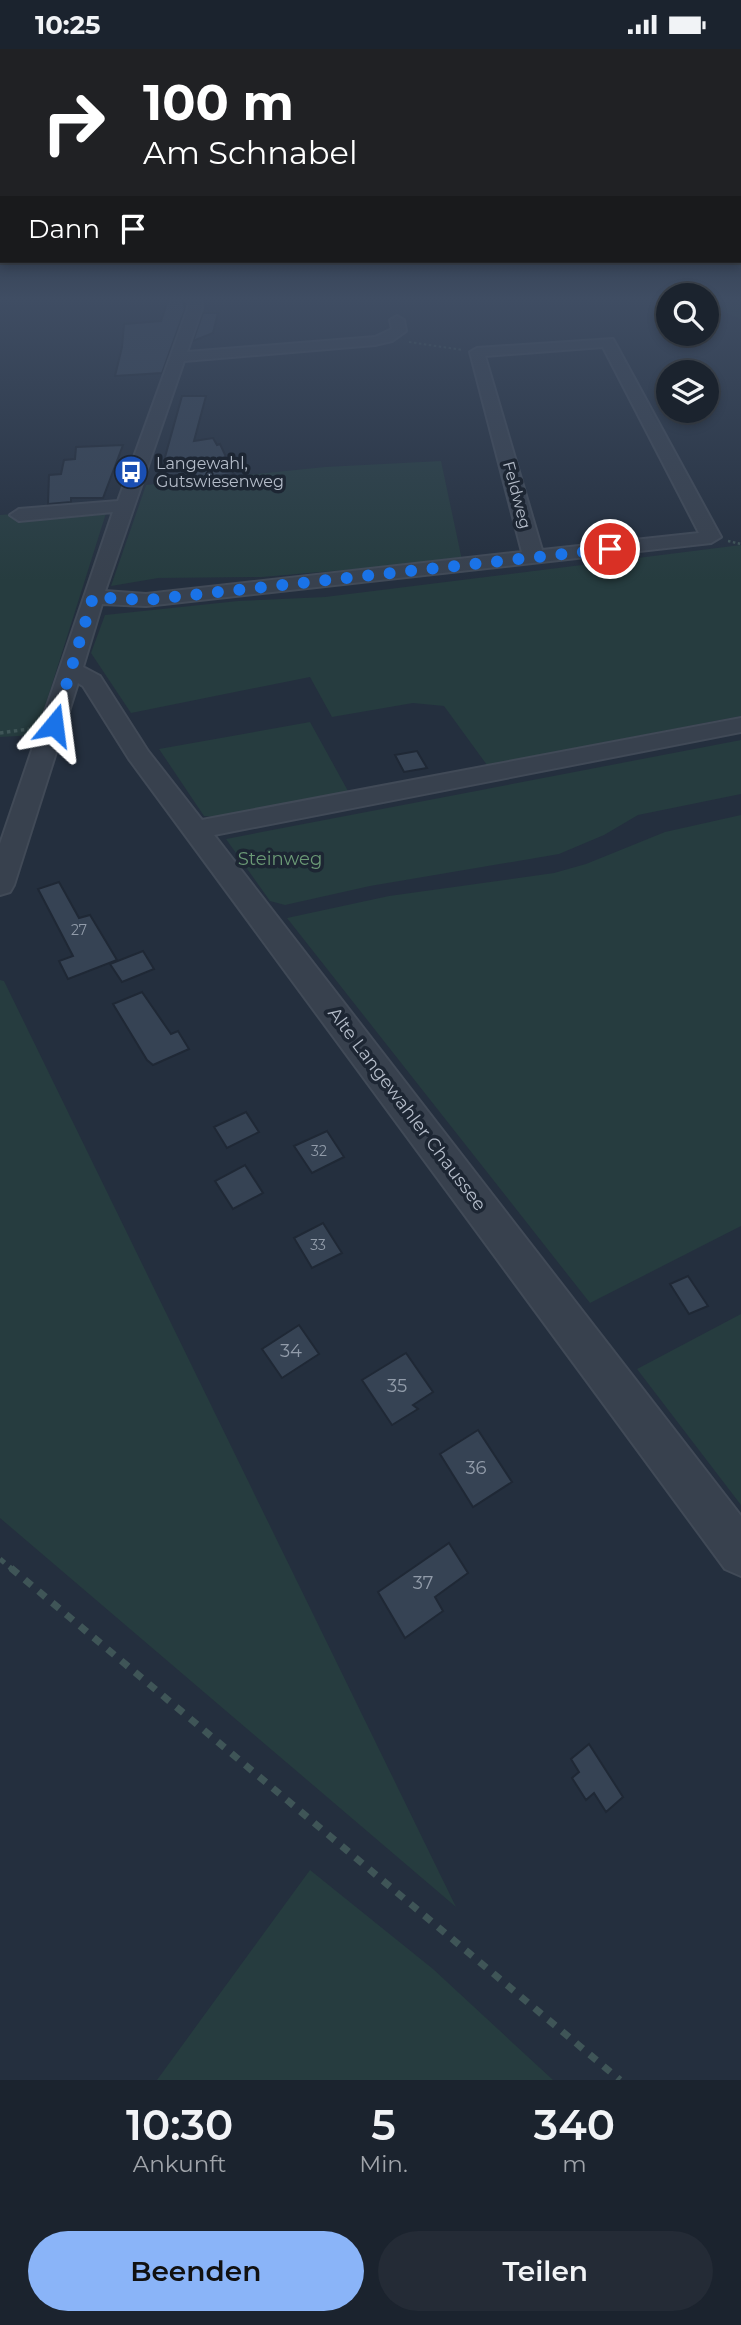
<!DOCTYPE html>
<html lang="de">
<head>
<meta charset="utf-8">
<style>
	:root { --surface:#1b232e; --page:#242b36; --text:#f1f3f6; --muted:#a0a4aa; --line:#39404a; --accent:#8ab4f8 }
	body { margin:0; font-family:Montserrat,sans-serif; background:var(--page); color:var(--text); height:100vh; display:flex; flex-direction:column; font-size:26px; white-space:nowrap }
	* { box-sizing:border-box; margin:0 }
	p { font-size:23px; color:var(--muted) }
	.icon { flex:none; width:38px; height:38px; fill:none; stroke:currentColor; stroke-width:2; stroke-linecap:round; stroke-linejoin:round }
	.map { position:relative; height:2031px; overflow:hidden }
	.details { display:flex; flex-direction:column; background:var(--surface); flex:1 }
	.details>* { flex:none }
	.hud { position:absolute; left:0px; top:0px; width:742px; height:214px; box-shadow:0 4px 10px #0003,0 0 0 2px var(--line); background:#202124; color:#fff; overflow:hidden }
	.fabs { position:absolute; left:656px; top:234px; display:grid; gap:14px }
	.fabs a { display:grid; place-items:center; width:63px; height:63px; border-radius:50%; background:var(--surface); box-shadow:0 4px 10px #0003,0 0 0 2px var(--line); font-size:35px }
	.pin { position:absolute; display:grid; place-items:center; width:60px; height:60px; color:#fff; margin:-30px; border:4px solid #fff; border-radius:50%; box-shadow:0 2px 7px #0007 }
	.me { position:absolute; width:77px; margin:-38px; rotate:16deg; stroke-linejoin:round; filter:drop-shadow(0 0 5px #0008) }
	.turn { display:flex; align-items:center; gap:24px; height:147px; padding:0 28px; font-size:32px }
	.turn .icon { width:91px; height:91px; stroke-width:2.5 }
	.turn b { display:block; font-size:49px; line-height:60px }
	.then { display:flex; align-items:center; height:66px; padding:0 28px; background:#0003; gap:14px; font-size:26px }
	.eta { display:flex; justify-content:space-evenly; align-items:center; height:119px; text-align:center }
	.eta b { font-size:42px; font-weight:600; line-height:49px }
	.primary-button { display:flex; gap:14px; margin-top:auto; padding:14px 28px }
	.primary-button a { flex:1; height:80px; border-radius:42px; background:var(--accent); color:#111; font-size:28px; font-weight:600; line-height:80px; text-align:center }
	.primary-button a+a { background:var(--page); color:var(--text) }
	.status { display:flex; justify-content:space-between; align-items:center; height:49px; padding:0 35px; background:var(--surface); direction:ltr }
	.status svg { height:19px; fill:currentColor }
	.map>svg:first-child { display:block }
</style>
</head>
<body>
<div class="status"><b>10:25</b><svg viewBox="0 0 49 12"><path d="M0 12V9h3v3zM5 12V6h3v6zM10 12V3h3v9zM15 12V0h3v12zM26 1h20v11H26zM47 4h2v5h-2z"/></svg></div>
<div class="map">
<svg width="741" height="2031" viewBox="0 0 741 2031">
	<rect width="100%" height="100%" fill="#242f3e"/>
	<!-- green -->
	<path fill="#263c3f" d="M707,248H741V270L707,256Z
		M441,412L462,511L262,528L158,529L111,537L146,436L325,418Z
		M108,458L36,686L0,688V466Z
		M741,496V667L487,716L444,657L413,654L332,668L310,628L131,664L91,604L105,566L238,552L325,548Z
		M310,673L348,742L214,768L204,767L159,700Z
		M741,691V745L638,766L604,786L559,805L370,837L285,856L270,852L226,790Z
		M741,766V1177L590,1254L287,869L389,847L554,824L586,815L665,783Z
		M0,931L4,932L456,1858L0,1469Z
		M741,1265V1456L637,1320Z
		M310,1821L433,1920L553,2031H157Z"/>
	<!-- building -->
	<path fill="#364354" stroke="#1f2835" stroke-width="2" d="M169,248H181L185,260L162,324L115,327L122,298L124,275L161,272Z
		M203,264H218L213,284L193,292Z
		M182,347H206L194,392L213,389L217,396L220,395L234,425L197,429L195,425L160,426Z
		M123,396L103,449H71V453L48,455L49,426L61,425L64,411L75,410L76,398Z
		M417,702L427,719L404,723L395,706Z
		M59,833L79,869L90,866L117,911L68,930L59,912L73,907L38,840Z
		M143,902L154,920L122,933L110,915Z
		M142,943L171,985L178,982L189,1000L153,1016L147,1011L113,955Z
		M246,1063L259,1083L227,1099L214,1078Z
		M327,1082L344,1108L312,1124L294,1097Z
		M245,1116L263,1144L233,1160L215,1132Z
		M323,1174L342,1204L312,1219L294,1189Z
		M688,1227L708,1257L689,1265L670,1235Z
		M299,1276L319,1305L282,1329L262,1300Z
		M406,1304L433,1343L413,1356L418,1360L392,1376L362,1331Z
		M478,1381L512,1433L473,1458L440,1405Z
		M449,1494L468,1524L435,1548L443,1562L405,1589L378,1543Z
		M589,1695L623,1748L606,1763L594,1744L586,1751L572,1729L579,1723L571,1710Z"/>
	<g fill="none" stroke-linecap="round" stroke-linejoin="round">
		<defs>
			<path id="minor" d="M189,248H201L202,259L187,303L375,288L392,280L390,271L397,267L404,271L406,282L392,292L375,296L184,312L105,542L146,545L522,503L470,303L477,299L613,290L721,488L711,494L146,557L102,555L83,618L100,627L148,702L202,771L741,669V683L214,786L741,1467V1527L725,1520L129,710L83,637L78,634L14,836L10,843L0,846V795L113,463L19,472L10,466L19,460L118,452L188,259ZM603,298L699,484L542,501L485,307Z"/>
		</defs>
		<!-- minor casing -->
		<use href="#minor" stroke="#414a57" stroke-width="4"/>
		<!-- path-far4 -->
		<path stroke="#3f5557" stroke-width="2" stroke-dasharray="2.5 2.5" stroke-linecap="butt" d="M409,293L463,301"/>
		<!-- path-far3 -->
		<path stroke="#3f5557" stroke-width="2.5" stroke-dasharray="2.5 2.5" stroke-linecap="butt" d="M728,492L741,495"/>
		<!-- path-far2 -->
		<path stroke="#3f5557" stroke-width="3.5" stroke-dasharray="3.5 3.5" stroke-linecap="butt" d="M0,684L29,680"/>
		<!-- path-far1 -->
		<path stroke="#3f5557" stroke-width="5" stroke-dasharray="6 6" stroke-linecap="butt" d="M0,1510L13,1521"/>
		<!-- path -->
		<path stroke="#3f5557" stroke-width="7" stroke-dasharray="9 9" stroke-linecap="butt" d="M11,1519L620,2031"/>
		<!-- minor -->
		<use href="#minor" fill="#38414e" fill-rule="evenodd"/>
	</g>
	<!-- sky -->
	<linearGradient id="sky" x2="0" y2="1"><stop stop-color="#141a22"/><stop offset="0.47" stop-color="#3f4d63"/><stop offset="1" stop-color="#3f4d63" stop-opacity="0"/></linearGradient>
	<rect width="741" height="532" fill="url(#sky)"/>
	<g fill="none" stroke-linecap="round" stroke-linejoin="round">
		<!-- route -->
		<path stroke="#1a73e8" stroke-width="12" stroke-dasharray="0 21.6" d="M54,676L93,548L146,551L610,500"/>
	</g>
	<!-- icons -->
	<defs>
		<symbol id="bus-disc" viewBox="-11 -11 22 22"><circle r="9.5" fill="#1a4fb4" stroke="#1d2633"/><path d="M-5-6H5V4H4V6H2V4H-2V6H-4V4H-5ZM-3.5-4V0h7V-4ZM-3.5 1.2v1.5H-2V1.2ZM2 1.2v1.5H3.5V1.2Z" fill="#fff"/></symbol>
	</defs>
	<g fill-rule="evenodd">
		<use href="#bus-disc" x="112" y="404" width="38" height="38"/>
	</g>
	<g text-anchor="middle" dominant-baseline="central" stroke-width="7" stroke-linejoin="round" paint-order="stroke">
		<!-- number labels -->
		<g font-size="14" fill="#929caa">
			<text x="79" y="881">27</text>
			<text x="319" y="1102">32</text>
			<text x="318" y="1196">33</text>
		</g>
		<!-- far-poi labels -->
		<g font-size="16" fill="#b4bcc9" stroke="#1d2633" text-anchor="start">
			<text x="156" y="414">Langewahl,<tspan x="156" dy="18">Gutswiesenweg</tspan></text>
		</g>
		<!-- far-street labels -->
		<g font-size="16" fill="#b4bcc9" stroke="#1d2633">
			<text transform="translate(517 446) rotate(75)">Feldweg</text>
		</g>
		<!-- park labels -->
		<g font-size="18" fill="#6b9a76" stroke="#1d2633">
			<text x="280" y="810">Steinweg</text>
		</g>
		<!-- street labels -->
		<g font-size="18" fill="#b4bcc9" stroke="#1d2633">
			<text transform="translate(407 1060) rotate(53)">Alte Langewahler Chaussee</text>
		</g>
		<!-- near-number labels -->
		<g font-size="18" fill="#929caa">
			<text x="291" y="1302">34</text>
			<text x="397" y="1337">35</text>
			<text x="476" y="1419">36</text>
			<text x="423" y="1534">37</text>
		</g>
	</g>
</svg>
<div class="fabs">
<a><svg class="icon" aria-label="search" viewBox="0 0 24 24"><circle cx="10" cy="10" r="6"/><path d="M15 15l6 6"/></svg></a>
<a><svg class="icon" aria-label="layers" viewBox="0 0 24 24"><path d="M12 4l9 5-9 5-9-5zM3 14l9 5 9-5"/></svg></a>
</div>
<div class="pin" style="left:610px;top:500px;background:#d93025"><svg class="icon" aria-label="arrive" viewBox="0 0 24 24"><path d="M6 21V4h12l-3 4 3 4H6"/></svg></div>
<svg class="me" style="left:54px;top:676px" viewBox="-20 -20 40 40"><path d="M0-17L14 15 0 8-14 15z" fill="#1a73e8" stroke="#fff" stroke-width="4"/></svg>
<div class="hud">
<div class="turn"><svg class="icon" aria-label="right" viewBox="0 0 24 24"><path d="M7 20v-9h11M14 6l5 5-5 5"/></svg><div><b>100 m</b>Am Schnabel</div></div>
<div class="then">Dann<svg class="icon" aria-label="arrive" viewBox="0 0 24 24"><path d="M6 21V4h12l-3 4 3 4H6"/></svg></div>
</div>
</div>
<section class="details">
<div class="eta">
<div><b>10:30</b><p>Ankunft</p></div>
<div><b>5</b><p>Min.</p></div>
<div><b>340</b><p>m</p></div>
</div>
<div class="primary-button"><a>Beenden</a><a>Teilen</a></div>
</section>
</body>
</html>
